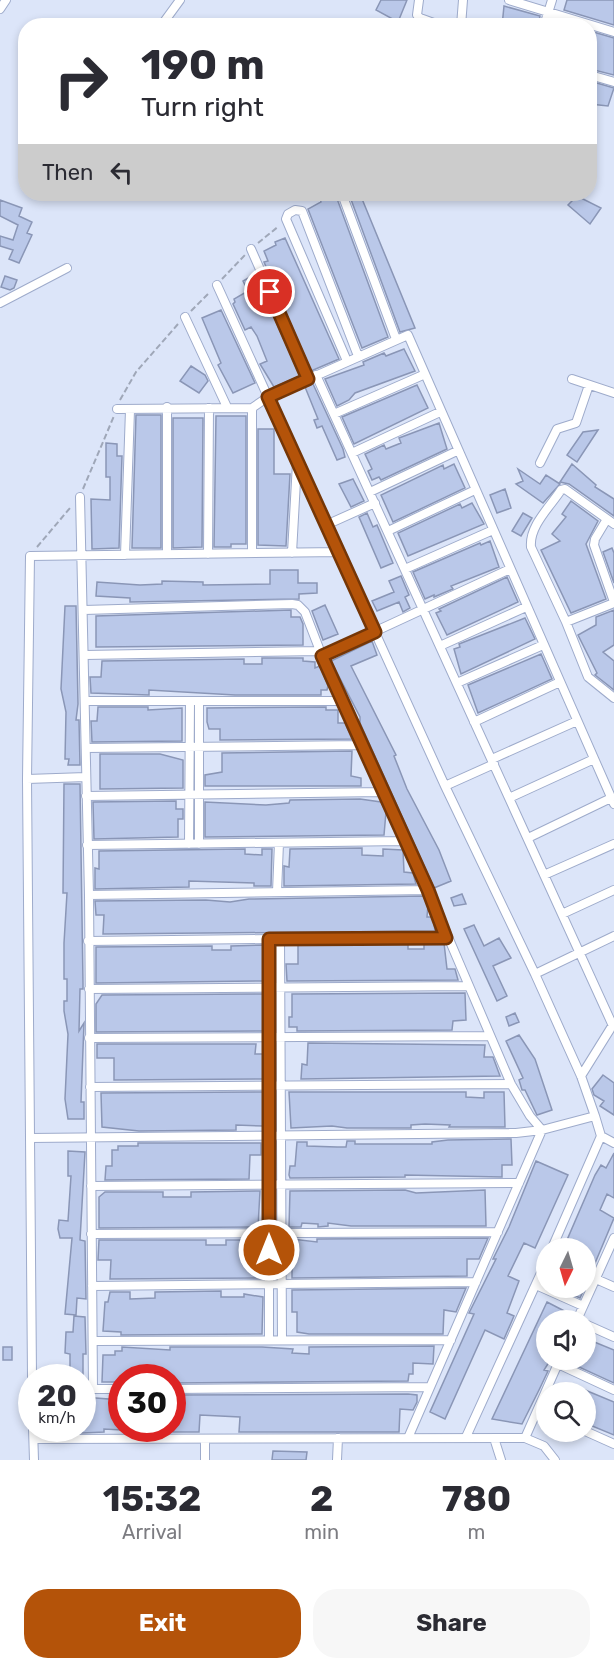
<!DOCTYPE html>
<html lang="en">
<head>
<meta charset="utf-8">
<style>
	:root { --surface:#fff; --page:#f7f7f7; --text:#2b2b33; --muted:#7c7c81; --accent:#b45309 }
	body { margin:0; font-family:Rubik,sans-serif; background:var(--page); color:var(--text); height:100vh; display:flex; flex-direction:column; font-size:22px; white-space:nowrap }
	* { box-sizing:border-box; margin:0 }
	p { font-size:20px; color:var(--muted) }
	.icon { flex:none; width:33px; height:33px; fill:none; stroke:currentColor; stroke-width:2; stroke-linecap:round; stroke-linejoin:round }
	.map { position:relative; height:1460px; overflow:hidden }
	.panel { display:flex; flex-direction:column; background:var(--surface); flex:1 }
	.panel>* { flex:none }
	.banner { position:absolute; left:18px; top:18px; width:579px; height:183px; border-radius:24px; box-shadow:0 3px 9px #0003; background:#fff; color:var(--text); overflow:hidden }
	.needle { width:39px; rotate:185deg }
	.tools { position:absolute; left:536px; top:1238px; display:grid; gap:12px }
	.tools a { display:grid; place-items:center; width:60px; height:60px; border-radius:50%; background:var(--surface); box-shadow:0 3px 9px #0003; font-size:30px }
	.speed { position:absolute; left:18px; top:1364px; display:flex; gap:12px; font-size:30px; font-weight:700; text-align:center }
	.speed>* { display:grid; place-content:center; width:78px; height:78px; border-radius:50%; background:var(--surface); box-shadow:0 3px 9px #0003; line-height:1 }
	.speed small { font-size:15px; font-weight:400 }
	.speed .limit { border:9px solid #d22; background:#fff; color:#111 }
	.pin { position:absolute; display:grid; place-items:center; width:51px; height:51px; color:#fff; margin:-26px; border:3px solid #fff; border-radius:50%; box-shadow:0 2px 6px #0007 }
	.me { position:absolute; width:66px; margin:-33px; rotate:0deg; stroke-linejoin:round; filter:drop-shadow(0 0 4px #0008) }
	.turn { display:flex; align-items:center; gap:21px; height:126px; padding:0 24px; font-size:27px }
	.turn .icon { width:78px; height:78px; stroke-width:2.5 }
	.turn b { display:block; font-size:42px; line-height:51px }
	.then { display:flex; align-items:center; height:57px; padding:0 24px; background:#0003; gap:12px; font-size:22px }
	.eta { display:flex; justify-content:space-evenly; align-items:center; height:102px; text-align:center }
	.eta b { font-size:36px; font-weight:700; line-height:42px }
	.action { display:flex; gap:12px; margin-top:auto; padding:12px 24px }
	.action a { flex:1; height:69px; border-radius:24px; background:var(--accent); color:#fff; font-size:24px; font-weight:700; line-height:69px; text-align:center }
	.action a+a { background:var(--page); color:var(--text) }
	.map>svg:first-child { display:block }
</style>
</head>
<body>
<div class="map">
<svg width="614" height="1460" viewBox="0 0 614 1460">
	<rect width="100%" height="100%" fill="#dce5f9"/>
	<!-- building -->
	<path fill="#bac8e9" stroke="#8a96b6" stroke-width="1.5" d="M381,0H407L398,22L376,10Z
		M567,0H614V25L564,10Z
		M504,6L540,16L538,26H502Z
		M590,31L614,38V75L590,69Z
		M590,81L614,88L608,106L590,104Z
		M318,194H328L330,199L336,196L388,337L362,348L308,209L321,202Z
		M349,194H360L415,328L400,332Z
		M577,196L601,208L590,224L568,205Z
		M0,200L22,208L19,216L32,222L27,233L32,235L19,263L9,259L13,250L0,246V236L13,240L18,225L0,216Z
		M285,238L339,359L311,371L264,262L268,261L264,251L276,245L275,242Z
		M255,274L300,376L274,387L260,364L267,361L257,336L251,327L245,330L233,304L235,302L234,299L248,291L243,281Z
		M5,276L17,280L14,288L10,290L1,287Z
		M221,310L255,383L233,393L218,365L221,363L202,318Z
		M404,349L415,371L355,393L349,400L337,406L325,379L364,365L363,362L384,353L386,356Z
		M191,366L205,375L208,381L199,393L180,381Z
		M313,384L343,449L345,457L337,460L322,426L317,428L314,420L318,419L305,387Z
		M417,385L428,408L354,444L342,417Z
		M136,415H161V548H132Z
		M216,416H246V544H231V547H214Z
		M173,418H203L202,547L173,548Z
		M439,423L447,449L381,480L379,477L372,480L368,471L372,469L365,454L384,445L386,449L401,443L399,438Z
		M258,429H274V474H290L286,546L258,545Z
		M598,430L577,462L567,455L583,432Z
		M106,443L117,444V456H122L119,548L92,549L91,499L110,500V477H106Z
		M454,464L465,488L393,522L381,495L443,465L444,469Z
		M572,464L596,485L595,487L614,499V516L569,484L560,482Z
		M518,469L540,484L546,475L560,484L543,503L516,484L523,481Z
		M353,479L364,501L351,507L339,484Z
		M505,489L511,508L497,513L490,495Z
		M571,501L598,521L586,544L606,599L571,613L541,550L560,541L552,534L566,517L562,514Z
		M472,503L484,524L408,556L398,533L460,504L462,508Z
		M367,513L373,527L377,525L393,563L381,568L359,517Z
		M523,513L532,518L521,536L512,531Z
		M490,541L499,567L451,586L453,589L434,597V595L425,599L413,572L480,543L481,545Z
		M612,548L614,553V583L603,552Z
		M270,570H298V583H317V593L299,594V599L130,602V598L96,596L97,582L140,585L162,584V581L203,582V585L270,584Z
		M401,576L409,595L405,597L410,608L403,612L399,602L377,611L372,601L394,592L389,581Z
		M507,577L518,602L447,635L436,613L441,611L439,609Z
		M325,605L338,634L323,640L312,611Z
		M65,606H76L78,704L76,720H79L80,765H68L69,759H65L66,712L61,689Z
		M291,610V617H300L303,624V645L96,647V616Z
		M614,610V645L603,652L614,661V690L595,675L597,673L578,635L596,625V617Z
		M525,618L535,639L461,674L454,649L460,647L459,644Z
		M372,641L377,655L351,666L396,755L394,756L407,789L439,850L451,881L434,888L360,723V717L331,661Z
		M541,654L552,679L478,713L468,685Z
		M262,658H303V661L315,662V668L320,666L328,686L327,690H321V695H235L149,690V695L91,693L90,677H101L102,661L244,659V664H262Z
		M98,707H148V710L182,708V741L92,742L91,721H97Z
		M326,707V710H338V723H345L352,739L220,740V729H209L207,722V708Z
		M352,751L351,776L361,778V786H205V775L222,772V753Z
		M100,754H160L183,760V788L100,789Z
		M64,784H80L83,983V989H80L79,1031L84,1023L81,1102H84V1119H68L65,1099L68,1034L64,1011V1001H67V979H64V943L67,893H63Z
		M360,799L381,802L386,812L384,835L205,837V802L266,805L289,803L290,800Z
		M176,801V809H183V819H178V837L94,839L93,802Z
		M362,848V855L383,856V849L403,850L404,872L413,873L416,884L284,886V866L289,867L290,849Z
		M245,849V854L262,855V849H272L271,886H254V883L189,881V887L95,889V868L99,869V851Z
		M462,894L466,904L454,906L451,898Z
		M424,896L428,905L427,917H433L435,931L103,934L104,915H96L95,901L206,900L230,902L249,899Z
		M474,925L484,946L499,938L511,958L493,966L507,996L497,1001L464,929Z
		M444,943L447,969H455L458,980L287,981L286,964H298V945L408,944V949H424V944Z
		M263,945V981L96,983V947L212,946V950H231V946Z
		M465,993L466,1020L453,1021L452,1030L297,1031V1027H289V1017H292V994Z
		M263,994V1031L96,1032V1004L102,995Z
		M515,1013L519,1022L509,1026L506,1017Z
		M519,1035L535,1059L552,1110L537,1115L525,1090H522L519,1080L523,1078L506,1041Z
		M308,1043L485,1045L484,1057H493L500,1076L301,1079L302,1064L307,1065Z
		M97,1044H256L255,1054H263V1079L114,1080V1058H97Z
		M603,1075L614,1083V1115L600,1106L604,1101L594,1095L592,1089Z
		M263,1092V1126L236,1125V1130L139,1131L102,1127L101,1093Z
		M289,1092H466V1097L484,1098V1092H504L505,1127H449L450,1125L425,1124L411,1125V1128H347L332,1126L291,1128Z
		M511,1139L512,1165H502V1177L405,1175V1177L290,1178L289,1175L290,1166H295L297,1142H307V1146L337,1147H346L347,1141H355V1144H432V1142L448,1140Z
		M138,1143H261V1155H250L249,1179L105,1180L106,1166H112V1150H118V1146H138Z
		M68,1151L85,1152L80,1240L85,1241L86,1299L77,1298L76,1315L65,1314L72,1238H60L58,1229L59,1220L68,1221L71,1176H68Z
		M614,1153V1198L607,1194L600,1210L614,1218L585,1287V1248H568L571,1242L567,1240L595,1175L601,1165L606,1168Z
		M536,1161L568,1175L535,1248L524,1243L508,1276L519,1281L507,1313L514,1316L504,1339L485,1330L445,1419L430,1412L474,1314L469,1313L496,1259H493L509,1227Z
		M405,1190L416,1193L485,1190L486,1226H351L328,1223V1226L318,1227V1224L302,1223L301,1227H289L290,1191Z
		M260,1191L258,1227L99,1228V1197L105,1192H163V1197H191V1192Z
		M488,1238L479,1259H467V1276L292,1278V1239L317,1242V1239Z
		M99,1240H206V1245H226V1240H263V1278L110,1279L111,1260H98Z
		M570,1287H585L580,1298L567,1292Z
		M466,1288L456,1312L444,1310L443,1334H309L297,1332V1312H292V1290Z
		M221,1291V1297H244V1294L263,1297L262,1334L121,1335V1332L103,1331L105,1302H108L110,1292H130V1299L155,1298V1292Z
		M547,1302L572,1315L571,1320H546V1359H551L544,1370L548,1371L539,1390L522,1424L492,1419Z
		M74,1316L85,1317L86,1354H83V1377H70V1354L65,1353L66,1332H73Z
		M587,1339L614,1350V1383L566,1361L585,1360Z
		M434,1346L433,1364L413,1363V1374H409L408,1381L172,1383V1377H122V1382H102L103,1355H115V1351H122V1347L170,1350V1347H262L293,1349L292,1353L309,1354V1347Z
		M3,1347H12V1360H3Z
		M585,1390L614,1402V1435L585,1423L590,1402L585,1401Z
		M408,1394L417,1395V1402L413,1410L400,1409L399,1432H239L240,1417L200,1415L199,1432H173L172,1395Z
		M82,1397L122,1400V1430L104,1429V1432L82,1433Z
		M273,1451L307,1452L306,1460H272Z"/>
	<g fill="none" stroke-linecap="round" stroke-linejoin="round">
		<defs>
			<path id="minor" d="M419,0L417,15L420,18L442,26
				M509,0L614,32
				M0,9L6,0
				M161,26L180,0
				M461,26L463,0
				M544,26L552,0
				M590,75L614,82
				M342,194L396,339
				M251,249L308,379
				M0,303L67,268
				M185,317L227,407
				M347,361L286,219L288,214L295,210L302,211L358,356
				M316,375L613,1026
				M572,379L614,393
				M167,407V554
				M117,409L252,408L268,397L408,335L614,804
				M334,414L423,375
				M352,453L440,412
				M540,463L557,429L576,423L589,385
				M370,492L457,451
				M80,497L89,895L93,1389
				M607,519L595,539L594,545L614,602
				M614,524L565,489L561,490C550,507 529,526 531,547L566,622L588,677L614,698
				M326,525L375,503
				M388,531L475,490
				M252,553V408
				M292,553L297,463
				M208,554L209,408
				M125,555L130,410
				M405,569L493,530
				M84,610L292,604L298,605L305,612L322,656L428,890L511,1084L530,1116L542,1130L408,1438
				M566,622L614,603
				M440,646L526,607
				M85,655L320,651
				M322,656L510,569
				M457,683L543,645
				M85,701H342
				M474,722L560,682
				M86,748L361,745
				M492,759L577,721
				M27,779L86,777
				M445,786L494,764
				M86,796L382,792
				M509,798L594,759
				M528,838L611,798
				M189,844L190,701
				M199,844V701
				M87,845L404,841
				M544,875L614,844
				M277,892L279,843
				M89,895L428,890
				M562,914L614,890
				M280,939L282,1340
				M88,941L446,937
				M535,974L614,936
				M89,989L468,986
				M89,1038L490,1036
				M581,1076L614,1023
				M90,1087L511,1084
				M595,1116L601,1136
				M30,1138L516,1133L542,1130L595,1116L581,1076L535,974L445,786L217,285
				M91,1186L519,1183
				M91,1234L498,1232
				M552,1248L601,1136L614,1143
				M596,1279L614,1287
				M536,1285L583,1306
				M92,1286L476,1282
				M577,1320L614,1238
				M585,1324L614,1337
				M269,1340V939
				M93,1341L451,1340
				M558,1364L614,1390
				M32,1377L27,779L30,556L341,552
				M82,1389H122
				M172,1389L430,1387
				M538,1410L546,1414
				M33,1428L34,1460
				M585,1431L614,1444
				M466,1437L546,1262
				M494,1438L501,1460
				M525,1438L560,1359
				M34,1439L525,1438L544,1446L555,1460
				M205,1460V1440
				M337,1460L338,1438"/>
		</defs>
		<!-- minor casing -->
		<use href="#minor" stroke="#9eabcb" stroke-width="10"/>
		<!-- path -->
		<path stroke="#9fa7b8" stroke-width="2" stroke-dasharray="6 3" stroke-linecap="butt" d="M258,243L279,226
			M222,279L245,255
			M191,311L210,292
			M120,400L136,372L178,324
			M83,489L114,416
			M37,547L70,508"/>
		<!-- minor -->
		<use href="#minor" stroke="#fff" stroke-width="8"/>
	</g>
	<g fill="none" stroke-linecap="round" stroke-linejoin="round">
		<defs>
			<path id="route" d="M269,1250V939L446,938L428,890L322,656L375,632L268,397L308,379L270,292"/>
		</defs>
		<!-- route casing -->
		<use href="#route" stroke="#753606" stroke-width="15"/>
		<!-- route -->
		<use href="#route" stroke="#b45309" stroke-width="10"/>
	</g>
</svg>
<div class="tools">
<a><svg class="needle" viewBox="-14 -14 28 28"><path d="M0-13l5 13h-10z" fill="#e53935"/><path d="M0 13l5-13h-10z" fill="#7c7c81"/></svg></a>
<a><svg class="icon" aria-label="sound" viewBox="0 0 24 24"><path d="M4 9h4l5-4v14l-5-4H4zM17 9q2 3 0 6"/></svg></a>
<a><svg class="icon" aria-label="search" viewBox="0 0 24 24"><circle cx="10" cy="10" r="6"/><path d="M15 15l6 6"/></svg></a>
</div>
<div class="speed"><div>20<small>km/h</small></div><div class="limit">30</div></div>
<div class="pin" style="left:270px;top:292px;background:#d93025"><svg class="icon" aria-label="arrive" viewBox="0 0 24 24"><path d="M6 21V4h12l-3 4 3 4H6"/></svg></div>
<svg class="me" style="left:269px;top:1250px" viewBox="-20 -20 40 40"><circle r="17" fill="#b45309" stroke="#fff" stroke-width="3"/><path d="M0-11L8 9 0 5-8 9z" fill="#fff"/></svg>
<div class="banner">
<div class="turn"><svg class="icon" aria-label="right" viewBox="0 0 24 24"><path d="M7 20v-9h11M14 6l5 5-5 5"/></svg><div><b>190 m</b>Turn right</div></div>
<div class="then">Then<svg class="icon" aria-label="left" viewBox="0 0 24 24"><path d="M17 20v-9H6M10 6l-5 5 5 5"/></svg></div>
</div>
</div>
<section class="panel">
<div class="eta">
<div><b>15:32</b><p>Arrival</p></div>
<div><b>2</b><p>min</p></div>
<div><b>780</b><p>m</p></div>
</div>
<div class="action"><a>Exit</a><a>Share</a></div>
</section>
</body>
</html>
